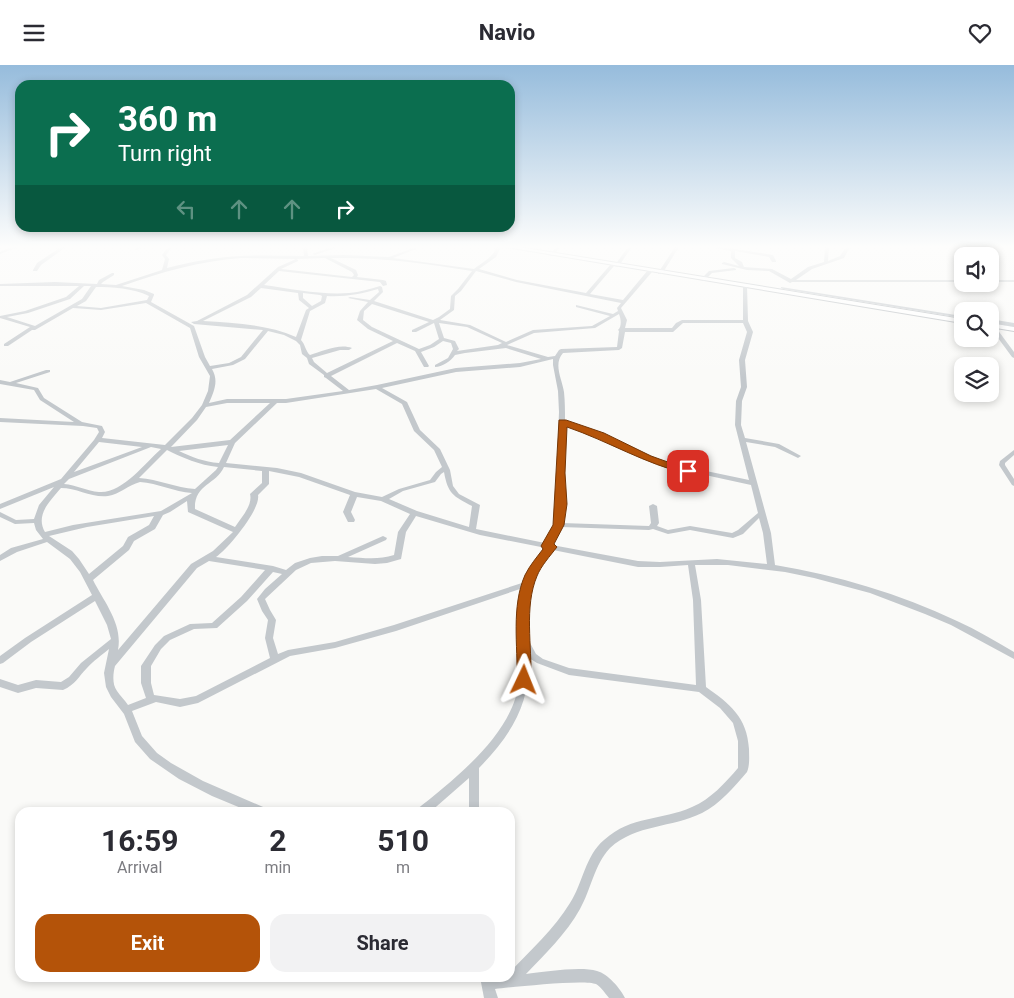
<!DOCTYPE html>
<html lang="en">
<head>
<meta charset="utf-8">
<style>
	:root { --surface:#fff; --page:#f2f2f3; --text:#2b2b33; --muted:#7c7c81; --accent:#b45309 }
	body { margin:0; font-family:Roboto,sans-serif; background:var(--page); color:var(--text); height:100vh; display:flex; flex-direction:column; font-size:19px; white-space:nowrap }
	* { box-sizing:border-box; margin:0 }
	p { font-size:16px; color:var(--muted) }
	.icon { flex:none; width:28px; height:28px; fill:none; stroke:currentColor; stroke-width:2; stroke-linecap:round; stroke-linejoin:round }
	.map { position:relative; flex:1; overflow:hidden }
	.drawer { position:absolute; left:15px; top:742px; width:500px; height:175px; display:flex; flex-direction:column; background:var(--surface); border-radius:15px; box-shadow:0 2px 8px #0003 }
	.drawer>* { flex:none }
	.top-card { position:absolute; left:15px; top:15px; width:500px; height:152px; border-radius:15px; box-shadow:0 2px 8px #0003; background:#0b6e4f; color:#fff; overflow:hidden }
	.tools { position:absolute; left:954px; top:182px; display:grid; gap:10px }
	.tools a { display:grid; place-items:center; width:45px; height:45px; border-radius:10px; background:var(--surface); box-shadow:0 2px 8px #0003; font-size:25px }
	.pin { position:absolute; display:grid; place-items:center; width:42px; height:42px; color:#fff; margin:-21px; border-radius:10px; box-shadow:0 2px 8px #0006 }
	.me { position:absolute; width:55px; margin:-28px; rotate:2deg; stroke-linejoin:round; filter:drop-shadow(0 0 4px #0008) }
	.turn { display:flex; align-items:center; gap:18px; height:105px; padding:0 20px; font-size:22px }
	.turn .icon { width:65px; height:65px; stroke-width:2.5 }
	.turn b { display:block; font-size:35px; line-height:42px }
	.lanes { display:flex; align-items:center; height:48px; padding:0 20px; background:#0003; justify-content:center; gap:25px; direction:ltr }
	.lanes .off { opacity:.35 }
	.eta { display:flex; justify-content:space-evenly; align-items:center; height:85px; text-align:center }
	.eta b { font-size:30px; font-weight:700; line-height:35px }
	.action { display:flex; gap:10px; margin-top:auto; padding:10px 20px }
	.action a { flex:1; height:58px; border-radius:15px; background:var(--accent); color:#fff; font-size:20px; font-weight:700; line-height:58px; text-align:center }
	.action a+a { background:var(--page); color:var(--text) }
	header { display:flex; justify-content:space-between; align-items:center; height:65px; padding:0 20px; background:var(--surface); font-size:22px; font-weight:700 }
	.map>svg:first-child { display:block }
</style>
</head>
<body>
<header><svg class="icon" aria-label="menu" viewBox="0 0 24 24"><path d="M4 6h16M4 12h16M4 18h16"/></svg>Navio<svg class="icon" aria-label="heart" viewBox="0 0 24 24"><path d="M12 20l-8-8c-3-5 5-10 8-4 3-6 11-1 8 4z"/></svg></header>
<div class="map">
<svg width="1014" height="933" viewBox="0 0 1014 933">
	<rect width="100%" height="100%" fill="#fafaf8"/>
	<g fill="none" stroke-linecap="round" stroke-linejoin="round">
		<defs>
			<path id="major" d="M506,182H519L962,254V258Z
				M990,258L1014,262V266L990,262Z"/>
		</defs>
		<!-- major casing -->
		<use href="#major" stroke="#b5babe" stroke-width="2"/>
		<!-- minor -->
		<path fill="#c3c8cc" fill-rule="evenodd" d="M12,182H18L0,189V187Z
			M61,182H66L41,200L37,206H33V205L37,198Z
			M137,182H142L137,185H135V183Z
			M168,182H172L166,190L169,194L167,203C191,197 215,192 241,191C262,190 283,191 304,191L303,182H307L308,191L344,190L389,192L416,182V184L393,193L474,204C483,197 492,193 497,182H501L496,192L479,204L517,215L586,228L611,199L615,200L628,182H632L618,202L614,201L590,229L623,235L648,205H652V207L621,243L627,255L625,263H672L676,258L682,255H743V221L747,220L748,256L753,267L745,295L747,322L742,336L741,360L745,373L779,379L801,391L798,393L796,392L775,382L746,377L771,468L775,500C837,510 900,529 957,556C977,565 995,576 1014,587V594L951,560L925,549L870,528L814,513L785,507L728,500H695L701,535L706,622C730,639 747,652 749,684C749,691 750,700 747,707C734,722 720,739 702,748C672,763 636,759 610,783C594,800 591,825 580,844C566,869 545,889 526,909C544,907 580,901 597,906C608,909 620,923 625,933H609C605,928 601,922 596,919C584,914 513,922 495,924L498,933H484L480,912H510V907C531,885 554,864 570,838C583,818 585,791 604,775C632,750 661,756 692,742C711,734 725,718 738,703V676L733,658L720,643L699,627L569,610L537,598L529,593C530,640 511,670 479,703V748H469V713L429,748H415L416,745C455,714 514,668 519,616C522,585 517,554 523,523L396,566L335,583L290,591L198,638L180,642L156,637L132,646L142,671L157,688L171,698L203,716L270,745L271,748H253L212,731L179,714L150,694L135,677L124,649L111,632L106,622L104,608L109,584C102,590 93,596 87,603C79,611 75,620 63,625L36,623L18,628L0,622V614L18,620L36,615L61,617L69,612L81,598L111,574L107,560L95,536L31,577L3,598L0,599V591L25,573L92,530L80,507L70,494L47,477L17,487L0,496V490L11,483L43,474L36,465L34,458L15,459L0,452V447L16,455L34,454L39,440L54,422L0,444V439L61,414L94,375L99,367L97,363L83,361L0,357V353L74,357L40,335L34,325L0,319V315L10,317L46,305H50V307L16,318L38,323L44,333L82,357L102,361L105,367L102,373L165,380L192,353L202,340L208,326L210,311L199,292L190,263L146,238L101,245L73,243L35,265H32L8,281H4V279L30,262L0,253V251L25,246L66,232L79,221H0V219L55,217L97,219L99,215L112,208H114V210L103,217L101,219L116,220L162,205L165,194L162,190ZM241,193L296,194L278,202L247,230L197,256L191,257L194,259L263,265L241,292L229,298L210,301L205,292L194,261L151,237L154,230V229L144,225L122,221C161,207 200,196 241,193ZM325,193L352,207L354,210L352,212L281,204L298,196V195L296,194ZM331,193C378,192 425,198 472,206L458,224L451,231L450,244L439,252L433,255L374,236L383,227L382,222L380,221C370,224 360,227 349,228C321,230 292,224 264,220L279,206L380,217L383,221L387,220L386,216L383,215L357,212L358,210L356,205ZM476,206L516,217L621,238L617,243L618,246L613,249L576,240V242L610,251L592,261L533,265L506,277L470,260L440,255L454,245L455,231L461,226ZM84,221H91L82,234L35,261L7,252L28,248L70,234ZM96,222C112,222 133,223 149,231L147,235L101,243L77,241L86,236ZM261,223L298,228L299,235L309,243L306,245L296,272C267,259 234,258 203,256L251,232ZM378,224L379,227L370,235L350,232L348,233L368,237L360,246L357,255L368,264L393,276L327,308L314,297L312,293L340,285H349L352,283C340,278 322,286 310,290C306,287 305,279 301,275L310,246L325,238L327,231C345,232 361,229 378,224ZM303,228L320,230L322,231L321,236L312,241L303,233ZM372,239L429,257L412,265V267H416L434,258L439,274L430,280L419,284L372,262L363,255L364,246ZM619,249C621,254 622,261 618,265L619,266L617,282L561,284L559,285L555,291L548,292L507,280L534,268L595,263ZM439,258L467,262L502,278L498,280L457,286L459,284L455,276L444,273ZM683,258H743L747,267L739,295L741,322L736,336L735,360L749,415L668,398L603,369L565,356C565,346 565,337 564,327C562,314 553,299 563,288L619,285L622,283L625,267H673ZM268,266L284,270L296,276L300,280L302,289L307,293L309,299L324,310V312L326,313L343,326L286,334H227L209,338C214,326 219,316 212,304L233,300L245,294ZM443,276L451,278L453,284L448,293L435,300V302C442,302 451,296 455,290L465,288L506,283L541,294L520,298L456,303L377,320L349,325L331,311L397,278L415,286L424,302H428L429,301L421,287L434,282ZM553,294V300L558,326L559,347L557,397V441L554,464L545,478L476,464L480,440L459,429L453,421L450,405L440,384L420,365L407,337L382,323L456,307L520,302ZM376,324L402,339L414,366L434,385L442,402L436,407L430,415L399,424L382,432L355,427L301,408L277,403L226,398L235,378L277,338H286ZM227,338H270L230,375L171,382L197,355L206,342ZM565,360L599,371L664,401L751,420L758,448L738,465L732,468L690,461L668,465L657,461L659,458L657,441L653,439L649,441L651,458L649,461L562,458L564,441L563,397ZM99,377L142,382L74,407ZM228,380L219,398C204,397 192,392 179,386ZM151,382L161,384C145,398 122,429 99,427C87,426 76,420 64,419L69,414ZM167,385C183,393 199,400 218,402L216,405L195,424C176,423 158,414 139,413ZM224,402L262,406V418L250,429C253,440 241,453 235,462L195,444C194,419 216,420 224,402ZM269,406L299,412L350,430L343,447L348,457H354L355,455L351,447L357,432L381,436L410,449L398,467L394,490C379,495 364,493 348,492L386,475L387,473L383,471L338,491H322L310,493L295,498L286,505L273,501L216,492C228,484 261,444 258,430L269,419ZM444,407C448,429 453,431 472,441L469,462L417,446L389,434L403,426L435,417L441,409ZM140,417C158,418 174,427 192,428L161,446L73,460L45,467C35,450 50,436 61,423C77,423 92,433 108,431C120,429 128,420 140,417ZM187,436L188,447L233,467L213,486L191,499L118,585C123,559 104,537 93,515L129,485L134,476L155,464L163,450L170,447ZM154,451L149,460L128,472L123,481L89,509L79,494L72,486L49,471L87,462ZM416,451L480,470L546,483L533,499L525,517L394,560L335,577L288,585L278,589L273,573L276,555L270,545L265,534L296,505L311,498L335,496L375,499L387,498L401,494L406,467ZM759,453L763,468L767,499L717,494L660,497L638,496L552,480L559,469L561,462L649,465L653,464L668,469L690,465L733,473L743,469ZM553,485L638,502H660L688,500L693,535L696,620L569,603L543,594L536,589L529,576V537L533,517L540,500ZM209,496L265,505L241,532L212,558L190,559L164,571L155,580L141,601V618L146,633L128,640C125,635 120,631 117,626C112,619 113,609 115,601L197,503ZM273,507L282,509L265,524L257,534L262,546L268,555L265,573L270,593L196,631L180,634L154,630L151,618V601L161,584L170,575L194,564L217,563L247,536Z
			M332,182H338L315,190L312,189Z
			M556,182H560L553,191H551L550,190Z
			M675,182H679L662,209H658V208Z
			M712,182H722L773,190L776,196V197H772L769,192L735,186V193L742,197L744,202L772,204L791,214L808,202L824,197L825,182H829L828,196L840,191L846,182H850L844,193L812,204L796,215H962V217H792L790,218L769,206L747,205L722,199V198L724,197L739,201L731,193V186Z
			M734,203L736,204V205L712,208L704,216L700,215L709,206Z
			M990,215H1014V217H990Z
			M781,222L962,251V253L783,224L781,223Z
			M990,254L1014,258V262L990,258Z
			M990,260H994L1014,287V293L1012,292L990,262Z
			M1014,385V390L1005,398V400L1014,414V421L1012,420L999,400L1000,396Z"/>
		<!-- major -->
		<use href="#major" fill="#fff" fill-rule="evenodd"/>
	</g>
	<!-- sky -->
	<linearGradient id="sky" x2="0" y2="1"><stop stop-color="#96bcdc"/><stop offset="0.58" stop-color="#fdfdfc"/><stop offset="1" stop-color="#fdfdfc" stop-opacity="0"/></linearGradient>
	<rect width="1014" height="313" fill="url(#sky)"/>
	<!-- route -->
	<path fill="#b45309" stroke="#753606" d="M559,355H566L604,368L651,391L693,406L688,409C645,399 608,376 567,362L565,408L567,439L564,460L554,479L557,482C550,491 541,501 537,511C524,542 532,581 531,615L529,619H519L517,615C518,580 511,542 525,510C530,500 537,492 543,484L541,481L553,460Z"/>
</svg>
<div class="tools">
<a><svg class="icon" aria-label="sound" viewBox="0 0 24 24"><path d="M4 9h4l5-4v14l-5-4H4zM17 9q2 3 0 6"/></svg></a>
<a><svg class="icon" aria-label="search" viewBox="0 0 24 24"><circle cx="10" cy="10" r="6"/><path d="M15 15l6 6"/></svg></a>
<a><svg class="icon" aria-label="layers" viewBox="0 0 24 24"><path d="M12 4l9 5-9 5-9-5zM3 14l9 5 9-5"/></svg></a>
</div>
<div class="pin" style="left:688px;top:406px;background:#d93025"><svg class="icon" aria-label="arrive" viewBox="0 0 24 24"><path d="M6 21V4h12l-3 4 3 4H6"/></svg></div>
<svg class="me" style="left:524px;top:615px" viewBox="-20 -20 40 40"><path d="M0-17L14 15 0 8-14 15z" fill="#b45309" stroke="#fff" stroke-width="4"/></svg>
<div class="top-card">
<div class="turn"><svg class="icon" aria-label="right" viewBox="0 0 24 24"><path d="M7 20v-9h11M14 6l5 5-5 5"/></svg><div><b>360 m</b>Turn right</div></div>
<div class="lanes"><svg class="icon off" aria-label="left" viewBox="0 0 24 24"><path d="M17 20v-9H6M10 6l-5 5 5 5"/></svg><svg class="icon off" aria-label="ahead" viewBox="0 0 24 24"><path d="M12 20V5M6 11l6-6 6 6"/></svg><svg class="icon off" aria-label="ahead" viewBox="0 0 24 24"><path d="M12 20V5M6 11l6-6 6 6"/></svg><svg class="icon" aria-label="right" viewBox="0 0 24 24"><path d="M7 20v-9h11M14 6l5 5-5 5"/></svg></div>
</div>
<section class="drawer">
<div class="eta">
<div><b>16:59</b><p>Arrival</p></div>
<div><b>2</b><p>min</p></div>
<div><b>510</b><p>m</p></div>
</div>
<div class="action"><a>Exit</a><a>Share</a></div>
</section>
</div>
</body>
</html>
